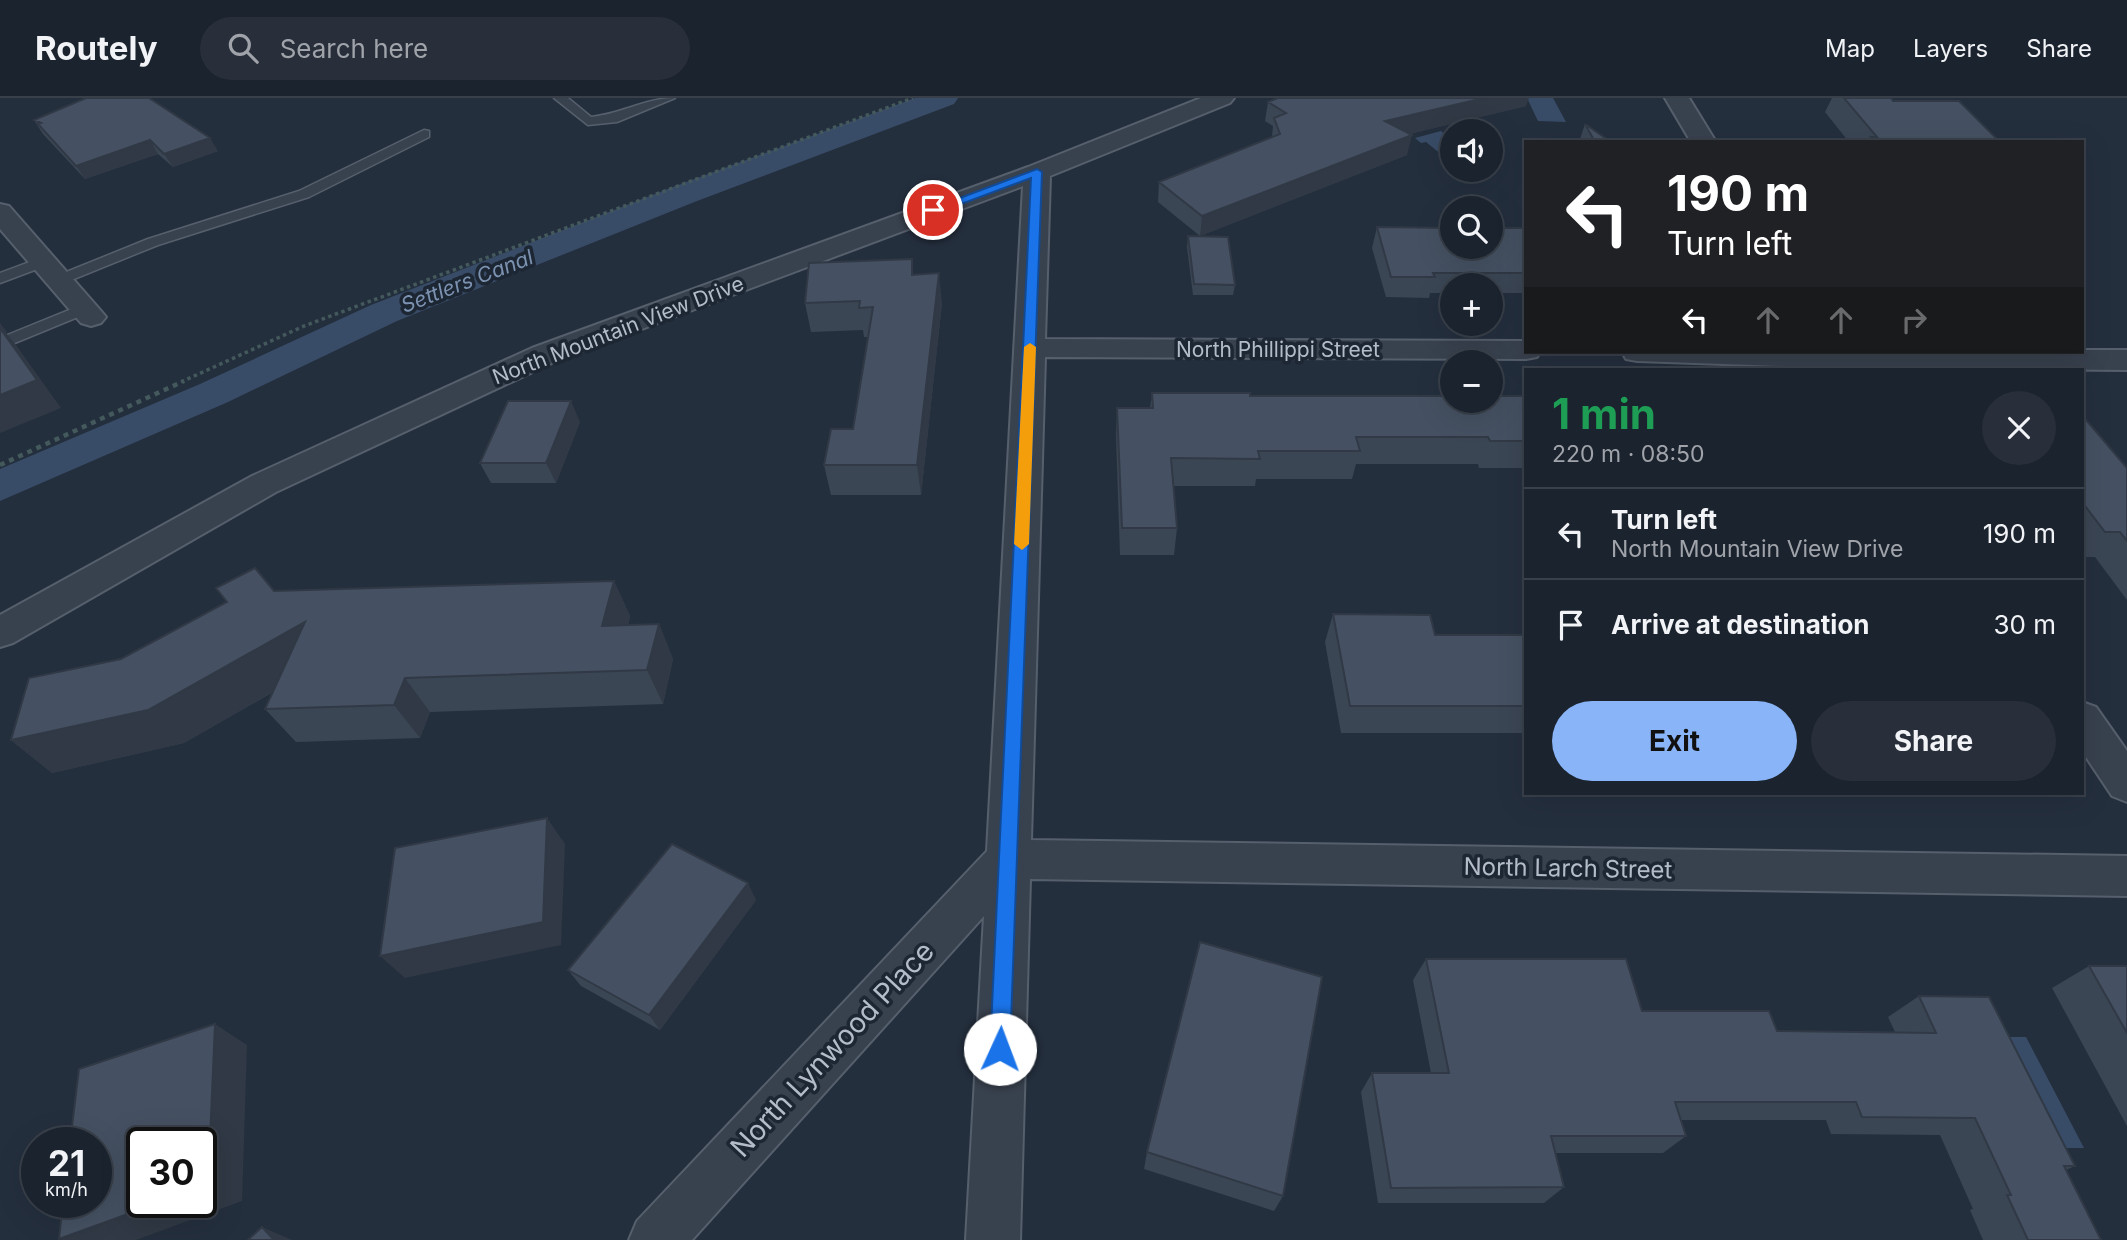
<!DOCTYPE html>
<html lang="en">
<head>
<meta charset="utf-8">
<style>
	:root { --surface:#1b232e; --page:#282f3a; --text:#f1f3f6; --muted:#a0a4aa; --line:#39404a; --accent:#8ab4f8 }
	body { margin:0; font-family:Inter,sans-serif; background:var(--page); color:var(--text); height:100vh; display:flex; flex-direction:column; font-size:26px; white-space:nowrap }
	* { box-sizing:border-box; margin:0 }
	p { font-size:23px; color:var(--muted) }
	.icon { flex:none; width:38px; height:38px; fill:none; stroke:currentColor; stroke-width:2; stroke-linecap:round; stroke-linejoin:round }
	.map { position:relative; flex:1; overflow:hidden }
	.side { position:absolute; left:1524px; top:270px; width:560px; height:427px; display:flex; flex-direction:column; background:var(--surface); border-radius:0px; box-shadow:0 7px 28px #0002,0 0 0 2px var(--line) }
	.side>* { flex:none }
	.guide { position:absolute; left:1524px; top:42px; width:560px; height:214px; border-radius:0px; box-shadow:0 7px 28px #0002,0 0 0 2px var(--line); background:#202124; color:#fff; overflow:hidden }
	.controls { position:absolute; left:1440px; top:21px; display:grid; gap:14px }
	.controls a { display:grid; place-items:center; width:63px; height:63px; border-radius:50%; background:var(--surface); box-shadow:0 7px 28px #0002,0 0 0 2px var(--line); font-size:35px }
	.speed { position:absolute; left:21px; top:1029px; display:flex; gap:14px; font-size:35px; font-weight:700; text-align:center }
	.speed>* { display:grid; place-content:center; width:91px; height:91px; border-radius:50%; background:var(--surface); box-shadow:0 7px 28px #0002,0 0 0 2px var(--line); line-height:1 }
	.speed small { font-size:18px; font-weight:400 }
	.speed .limit { border:4px solid #111; border-radius:10px; background:#fff; color:#111 }
	.pin { position:absolute; display:grid; place-items:center; width:60px; height:60px; color:#fff; margin:-30px; border:4px solid #fff; border-radius:50%; box-shadow:0 2px 7px #0007 }
	.me { position:absolute; width:77px; margin:-38px; rotate:2deg; stroke-linejoin:round; filter:drop-shadow(0 0 5px #0008) }
	.turn { display:flex; align-items:center; gap:24px; height:147px; padding:0 28px; font-size:32px }
	.turn .icon { width:91px; height:91px; stroke-width:2.5 }
	.turn b { display:block; font-size:49px; line-height:60px }
	.lanes { display:flex; align-items:center; height:66px; padding:0 28px; background:#0003; justify-content:center; gap:35px; direction:ltr }
	.lanes .off { opacity:.35 }
	.round { display:grid; place-items:center; flex:none; width:74px; height:74px; border-radius:37px; background:var(--page) }
	.summary { display:flex; align-items:center; justify-content:space-between; height:119px; padding:0 28px }
	h1 { font-size:42px; font-weight:700; line-height:52px; color:#1e9e55 }
	.button { display:flex; gap:14px; margin-top:auto; padding:14px 28px }
	.button a { flex:1; height:80px; border-radius:42px; background:var(--accent); color:#111; font-size:28px; font-weight:700; line-height:80px; text-align:center }
	.button a+a { background:var(--page); color:var(--text) }
	ul { padding:0; list-style:none }
	li { display:flex; align-items:center; gap:21px; height:91px; padding:0 28px; border-top:2px solid var(--line) }
	li div { flex:1 }
	li b { display:block; font-size:26px }
	li em { font-style:normal }
	header { display:flex; align-items:center; gap:42px; box-sizing:border-box; height:98px; padding:0 35px; background:var(--surface); border-bottom:2px solid var(--line) }
	header strong { font-size:33px }
	nav { display:flex; gap:38px; margin-inline-start:auto; font-size:24px }
	.search { width:490px; height:63px; background:var(--page); display:flex; align-items:center; gap:18px; box-sizing:border-box; padding:0 24px; border-radius:38px; color:var(--muted); font-size:26px }
	.map>svg:first-child { display:block }
</style>
</head>
<body>
<header>
<strong>Routely</strong>
<div class="search"><svg class="icon" aria-label="search" viewBox="0 0 24 24"><circle cx="10" cy="10" r="6"/><path d="M15 15l6 6"/></svg>Search here</div>
<nav><a>Map</a><a>Layers</a><a>Share</a></nav>
</header>
<div class="map">
<svg width="2127" height="1142" viewBox="0 0 2127 1142">
	<rect width="100%" height="100%" fill="#242f3e"/>
	<!-- water -->
	<path fill="#394c67" d="M1527,0H1553L1566,24L1538,23Z
		M1441,33L1452,42V65L1426,44L1421,45L1415,40Z
		M1984,939H2026L2084,1050H2040Z"/>
	<g fill="none" stroke-linecap="round" stroke-linejoin="round">
		<!-- canal -->
		<path fill="#394c67" fill-rule="evenodd" d="M915,0H958L954,6L697,103L397,223L228,304L0,403V371L200,286L371,207L673,89Z"/>
		<defs>
			<path id="service" d="M554,0H568L591,19C621,16 646,0 675,0L617,24L588,27Z
				M424,32L429,33V39L309,99L158,147L64,185H54L51,182L54,179L148,141L299,93Z
				M43,159L51,164L48,167L0,185V175Z
				M84,206L90,208L92,211L90,214L0,251V240Z"/>
			<path id="minor" d="M1201,0H1234L1230,5L1050,78L1045,241L1526,243V254H1540L1537,259L1526,261L1045,259L1031,742L2127,758V798L1030,781L1020,1142H966L984,818L692,1142H629L637,1123L987,753L1023,88L554,264L276,394L13,545L0,549V517L252,378L532,250L1028,69Z
				M1665,0H1689L1716,44H1691Z
				M0,106L9,108L101,213L106,219L101,225L91,228L81,225L0,131Z
				M2082,252H2127V272L1842,270L1637,263L1626,261L1622,254Z
				M2082,604L2096,609L2127,653V704L2112,698L2082,653Z"/>
		</defs>
		<!-- service casing -->
		<use href="#service" stroke="#565f6c" stroke-width="3"/>
		<!-- minor casing -->
		<use href="#minor" stroke="#565f6c" stroke-width="4"/>
		<!-- path-far1 -->
		<path stroke="#44595c" stroke-width="3.5" stroke-dasharray="3.5 3.5" stroke-linecap="butt" d="M181,284L304,228L913,0"/>
		<!-- path -->
		<path stroke="#44595c" stroke-width="4.5" stroke-dasharray="5 5" stroke-linecap="butt" d="M0,367L184,283"/>
		<!-- service -->
		<use href="#service" fill="#38414e" fill-rule="evenodd"/>
		<!-- minor -->
		<use href="#minor" fill="#38414e" fill-rule="evenodd"/>
	</g>
	<!-- wall -->
	<path fill="#3b4654" d="M1832,0H1891L1893,3L1998,42L1997,44H1849L1825,14Z
		M1268,4L1526,8L1409,36L1407,57L1200,138L1158,104L1159,84L1272,39L1273,28L1265,23Z
		M34,22L218,53L173,69L158,56L85,81L43,36Z
		M1585,26L1611,44H1579Z
		M1377,129L1526,130V195H1491V187H1452V195H1430L1429,200L1386,199L1372,150Z
		M1188,138L1235,187L1233,197H1193L1187,149Z
		M914,176L942,205L921,397H831L824,367L853,331L868,239H864L863,232L811,234L805,205Z
		M1152,295L1250,298H1526V370H1479L1478,366H1356L1352,381H1256L1255,388H1174L1177,430L1174,457H1120L1116,338L1117,310H1150Z
		M2082,317L2127,370V502L2095,459H2082Z
		M580,324L556,385H491L480,365Z
		M614,483L630,518L628,527L659,526L673,561L663,606L430,614L420,640L296,644L265,611L273,594L184,645L52,675L11,642L121,561L274,493Z
		M1333,516L1435,537H1526V635H1341L1325,544Z
		M756,802L660,932L581,888L568,872Z
		M1426,861L1642,913L1777,933L1895,934L1888,919L1919,898L2075,1068L2066,1072L2101,1142H1983L1970,1112L1973,1111L1940,1037L1831,1036L1826,1022H1681L1686,1038L1663,1055H1555L1564,1089L1544,1105H1378L1361,994L1372,975H1431L1413,882Z
		M2089,868H2127V1028L2052,890Z
		M1147,1054L1283,1098L1274,1113L1144,1071Z"/>
	<!-- shaded-wall -->
	<path fill="#303945" d="M1484,0H1529L1526,8L1381,43L1385,23Z
		M1412,37L1407,57L1200,138L1202,118Z
		M210,40L218,53L173,69L164,56Z
		M150,42L158,56L85,81L76,68Z
		M939,175L942,205L921,397L917,367Z
		M0,225L7,234L6,235L16,247L61,310L0,335Z
		M571,303L580,324L556,385L546,365Z
		M614,483L630,518L619,562L602,528Z
		M305,524L333,559L184,645L52,675L11,642Z
		M659,526L673,561L663,606L647,572Z
		M405,580L430,614L420,640L394,607Z
		M547,720L565,746L561,847L405,880L380,858Z
		M748,785L756,802L660,932L649,917Z
		M215,926L247,947L242,1103L136,1142H62L59,1141L161,1104H201V1090Z
		M262,1129L292,1142H274Z"/>
	<!-- building -->
	<path fill="#455162" stroke="#303945" stroke-width="2" d="M86,0H149L210,40L164,56L150,42L76,68L38,26L41,25L34,22Z
		M1278,0H1484L1385,23L1412,37L1202,118L1159,84L1280,36L1274,20L1286,15L1268,4Z
		M1844,0H1891L1893,3H1959L1998,42L1875,44L1871,39H1877Z
		M1585,26L1611,44H1595Z
		M1377,129L1452,130V149H1491V130H1526V175H1433L1435,179H1391Z
		M1188,138L1228,139L1235,187L1194,186Z
		M912,161V177L939,175L917,367H824L831,331H853L873,209L859,210L860,203L805,205L809,165Z
		M0,230L37,282L0,297Z
		M1152,295H1250V298H1452V303H1491V298H1526V343H1490L1488,339H1356L1360,353H1258L1260,361L1171,360L1177,430H1122L1117,310H1153Z
		M508,303H571L546,365H480Z
		M2082,317L2127,370V443L2120,434H2105L2082,404Z
		M255,470L274,493L614,483L602,528L659,526L647,572L405,580L394,607L265,611L305,524L148,612L11,642L29,580L121,561L227,504L216,490Z
		M1333,516L1430,517L1435,537H1526V608H1350Z
		M547,720L543,824L380,858L395,750Z
		M672,746L748,785L649,917L568,872Z
		M1200,844L1322,879L1283,1098L1147,1054Z
		M1426,861H1626L1642,913H1769L1777,933L1936,935L1919,898L1989,899L2075,1068H2064L2101,1142H2028L2007,1097H2011L1975,1020L1862,1019L1856,1004H1675L1686,1038H1551L1564,1089L1391,1090L1372,975H1449Z
		M2089,868H2127V935Z
		M215,926L208,1087L201,1090V1045H142V1104H161L59,1141L63,1104H96V1045H70L79,971Z
		M262,1129L274,1142H248Z"/>
	<!-- route -->
	<path fill="#1a73e8" stroke="#114b97" stroke-width="2" d="M1037,71L1042,74L1010,951L1007,958L1000,961L993,958L990,951L1031,80L937,115L928,112Z"/>
	<!-- slow -->
	<path fill="#f59e0b" d="M1030,245L1036,249L1029,446L1022,452L1014,446L1024,249Z"/>
	<g text-anchor="middle" dominant-baseline="central" stroke-width="7" stroke-linejoin="round" paint-order="stroke">
		<!-- far-water labels -->
		<g font-size="21" font-style="italic" fill="#7c92b1" stroke="#1d2633">
			<text transform="translate(467 183) rotate(-21)">Settlers Canal</text>
		</g>
		<!-- far-street labels -->
		<g font-size="21" fill="#b4bcc9" stroke="#1d2633">
			<text transform="translate(618 232) rotate(-21)">North Mountain View Drive</text>
			<text x="1278" y="251">North Phillippi Street</text>
		</g>
		<!-- street labels -->
		<g font-size="24" fill="#b4bcc9" stroke="#1d2633">
			<text transform="translate(1568 770) rotate(1)">North Larch Street</text>
		</g>
		<!-- near-street labels -->
		<g font-size="28" fill="#b4bcc9" stroke="#1d2633">
			<text transform="translate(832 951) rotate(-47)">North Lynwood Place</text>
		</g>
	</g>
</svg>
<div class="controls">
<a><svg class="icon" aria-label="sound" viewBox="0 0 24 24"><path d="M4 9h4l5-4v14l-5-4H4zM17 9q2 3 0 6"/></svg></a>
<a><svg class="icon" aria-label="search" viewBox="0 0 24 24"><circle cx="10" cy="10" r="6"/><path d="M15 15l6 6"/></svg></a>
<a>+</a>
<a>−</a>
</div>
<div class="speed"><div>21<small>km/h</small></div><div class="limit">30</div></div>
<div class="pin" style="left:933px;top:112px;background:#d93025"><svg class="icon" aria-label="arrive" viewBox="0 0 24 24"><path d="M6 21V4h12l-3 4 3 4H6"/></svg></div>
<svg class="me" style="left:1000px;top:951px" viewBox="-20 -20 40 40"><circle r="19" fill="#fff"/><path d="M0-13L10 11 0 6-10 11z" fill="#1a73e8"/></svg>
<div class="guide">
<div class="turn"><svg class="icon" aria-label="left" viewBox="0 0 24 24"><path d="M17 20v-9H6M10 6l-5 5 5 5"/></svg><div><b>190 m</b>Turn left</div></div>
<div class="lanes"><svg class="icon" aria-label="left" viewBox="0 0 24 24"><path d="M17 20v-9H6M10 6l-5 5 5 5"/></svg><svg class="icon off" aria-label="ahead" viewBox="0 0 24 24"><path d="M12 20V5M6 11l6-6 6 6"/></svg><svg class="icon off" aria-label="ahead" viewBox="0 0 24 24"><path d="M12 20V5M6 11l6-6 6 6"/></svg><svg class="icon off" aria-label="right" viewBox="0 0 24 24"><path d="M7 20v-9h11M14 6l5 5-5 5"/></svg></div>
</div>
<section class="side">
<div class="summary"><div><h1>1 min</h1><p>220 m · 08:50</p></div><a class="round"><svg class="icon" aria-label="close" viewBox="0 0 24 24"><path d="M6 6l12 12M18 6L6 18"/></svg></a></div>
<ul>
<li><svg class="icon" aria-label="left" viewBox="0 0 24 24"><path d="M17 20v-9H6M10 6l-5 5 5 5"/></svg><div><b>Turn left</b><p>North Mountain View Drive</p></div><em>190 m</em></li>
<li><svg class="icon" aria-label="arrive" viewBox="0 0 24 24"><path d="M6 21V4h12l-3 4 3 4H6"/></svg><div><b>Arrive at destination</b></div><em>30 m</em></li>
</ul>
<div class="button"><a>Exit</a><a>Share</a></div>
</section>
</div>
</body>
</html>
